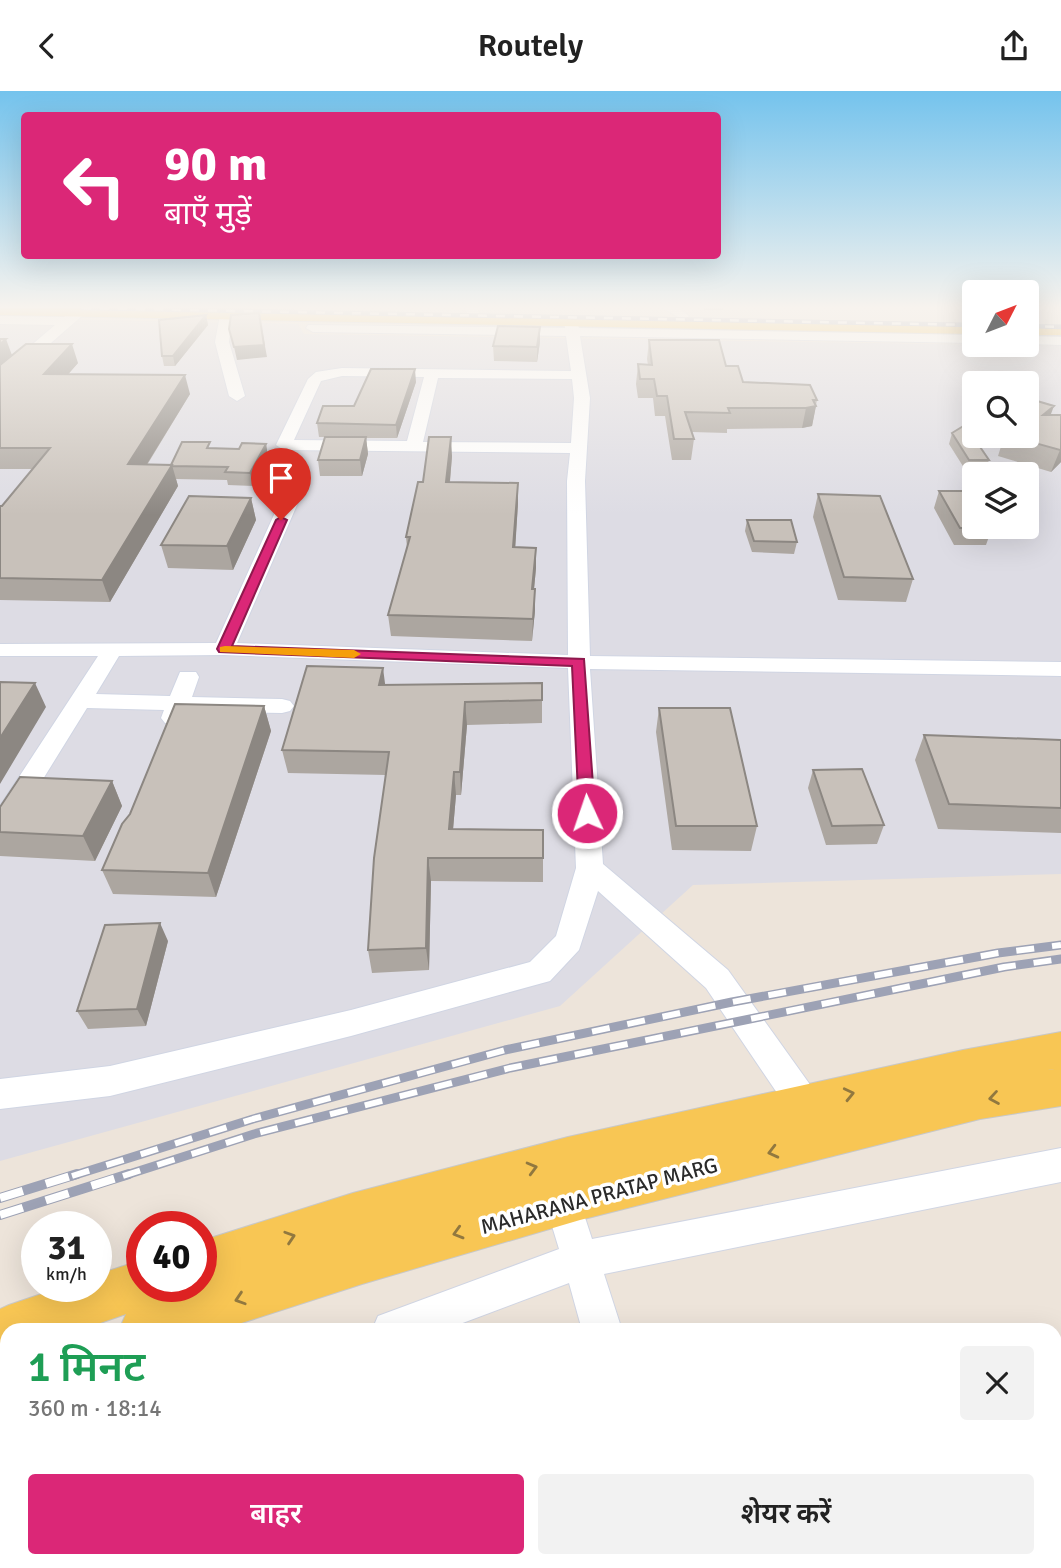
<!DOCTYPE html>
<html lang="hi">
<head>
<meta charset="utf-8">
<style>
	:root { --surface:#fff; --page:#f2f2f2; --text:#222; --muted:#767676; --accent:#db2777 }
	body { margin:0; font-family:Signika,"Noto Sans Devanagari",sans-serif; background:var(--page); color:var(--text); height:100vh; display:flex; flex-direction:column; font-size:26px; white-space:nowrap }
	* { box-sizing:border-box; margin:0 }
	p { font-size:23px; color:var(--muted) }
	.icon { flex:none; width:38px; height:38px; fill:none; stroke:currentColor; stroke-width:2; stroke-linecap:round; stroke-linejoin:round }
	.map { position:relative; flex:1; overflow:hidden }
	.panel { position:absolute; left:0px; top:1232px; width:1062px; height:245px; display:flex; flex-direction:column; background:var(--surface); border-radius:21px 21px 0 0; box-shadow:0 7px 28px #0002 }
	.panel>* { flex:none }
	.banner { position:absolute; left:21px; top:21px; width:700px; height:147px; border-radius:7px; box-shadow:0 7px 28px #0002; background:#db2777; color:#fff; overflow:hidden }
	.needle { width:46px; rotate:48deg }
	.controls { position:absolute; left:962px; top:189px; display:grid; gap:14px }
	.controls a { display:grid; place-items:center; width:77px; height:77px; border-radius:7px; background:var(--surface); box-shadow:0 7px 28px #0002; font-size:35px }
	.speed { position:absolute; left:21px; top:1120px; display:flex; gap:14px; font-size:35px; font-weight:700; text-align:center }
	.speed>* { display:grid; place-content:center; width:91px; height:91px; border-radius:50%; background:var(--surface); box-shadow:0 7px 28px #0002; line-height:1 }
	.speed small { font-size:18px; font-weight:400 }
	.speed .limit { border:10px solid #d22; background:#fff; color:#111 }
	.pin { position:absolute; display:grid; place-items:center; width:60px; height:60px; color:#fff; margin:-72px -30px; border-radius:50% 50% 50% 0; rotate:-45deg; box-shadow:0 0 7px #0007 }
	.pin .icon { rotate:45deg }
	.me { position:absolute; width:77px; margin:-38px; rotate:357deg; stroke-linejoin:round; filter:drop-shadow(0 0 5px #0008) }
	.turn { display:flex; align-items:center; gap:24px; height:147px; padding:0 28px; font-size:32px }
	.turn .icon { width:91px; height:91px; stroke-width:2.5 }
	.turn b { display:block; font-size:49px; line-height:60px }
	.round { display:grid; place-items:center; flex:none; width:74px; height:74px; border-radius:7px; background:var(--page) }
	.overview { display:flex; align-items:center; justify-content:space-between; height:119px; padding:0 28px }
	h1 { font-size:42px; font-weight:600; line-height:52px; color:#1e9e55 }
	.button { display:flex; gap:14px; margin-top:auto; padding:14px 28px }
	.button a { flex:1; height:80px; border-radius:7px; background:var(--accent); color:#fff; font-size:28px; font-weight:600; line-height:80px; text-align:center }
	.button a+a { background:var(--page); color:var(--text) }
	header { display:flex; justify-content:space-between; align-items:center; height:91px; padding:0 28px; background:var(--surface); font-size:32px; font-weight:600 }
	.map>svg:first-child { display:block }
</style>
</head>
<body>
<header><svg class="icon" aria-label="back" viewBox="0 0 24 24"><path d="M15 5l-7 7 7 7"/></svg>Routely<svg class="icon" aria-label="share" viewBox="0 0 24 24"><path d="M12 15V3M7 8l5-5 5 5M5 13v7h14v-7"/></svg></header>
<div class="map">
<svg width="1061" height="1477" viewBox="0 0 1061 1477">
	<rect width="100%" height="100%" fill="#ede4da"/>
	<!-- industrial -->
	<path fill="#dddce4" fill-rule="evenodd" d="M0,227L298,233L304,243L1061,255V783L693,794L560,915L0,1070ZM975,292H1027V345H975ZM975,383H1027V436H975Z"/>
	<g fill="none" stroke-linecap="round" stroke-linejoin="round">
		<defs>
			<path id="minor" d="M78,217L84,221L83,224L5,292L0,293V281L55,234L0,233V225L64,226Z
				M465,217H477L479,221L478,224H468Z
				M663,217H678L689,225L683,229Z
				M965,217H975V223Z
				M226,220L232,224L229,251L245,305L237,310L229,305L215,251L220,224Z
				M571,227L576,228L579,237L975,244V252L580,245L590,307L585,390L590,565L1061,571V585L590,578L603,773L728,879L816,1002L821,1013L816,1024L804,1028L792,1024L706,897L598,800L579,859L550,890L351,945L110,1005L0,1018V988L110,975L351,919L530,871L556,845L576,777L568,577L224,564L119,565L96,603L170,605L180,581H196L199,586L192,606L282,608L290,610L294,615L290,620L282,622L187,620L181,632L173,634L165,632L161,627L164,619L87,617L9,743L0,745V715L98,565H0V553L216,552L292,384L301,379L310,384L237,552L568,564L567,390L570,362L284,359L276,354L308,288L316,281L342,277L571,280L566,245L313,241L306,237L308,234L565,237L564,231ZM342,285L424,286L407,350L294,349L321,290ZM438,287L572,288L574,307L571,352L423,351Z
				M1027,245L1061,246V254L1027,253Z
				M1061,1057V1091L604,1183L622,1239H582L569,1192L444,1239H372L378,1225L559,1158L545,1112L550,1099L563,1094L576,1099L592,1148Z
				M7,1360V1403L0,1405V1362Z
				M1061,1413V1457L1055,1458V1414Z
				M652,1470H698L700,1477H654Z
				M971,1470H1017L1020,1477H974Z"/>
			<path id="major" d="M0,217H154L975,233V243L0,224Z
				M1027,234H1061V244H1027Z
				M1061,941V977L1048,979L1061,977V1015L980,1028L580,1129L362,1193L220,1239H119L126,1223L80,1239H7V1314L0,1317V1265L6,1263L0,1260V1218L9,1214L65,1195H96V1184L142,1169V1195H165L159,1209L201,1195V1150L353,1102L568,1046L963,959Z"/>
		</defs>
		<!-- minor casing -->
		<use href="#minor" stroke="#d0d5e3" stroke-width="2"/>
		<!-- major casing -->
		<use href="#major" stroke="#c8c8c8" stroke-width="2"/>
		<!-- minor -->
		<use href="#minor" fill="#fff" fill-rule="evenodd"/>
		<!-- major -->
		<use href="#major" fill="#f8c654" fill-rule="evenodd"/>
		<defs>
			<path id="rail-far2" d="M82,217L975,234
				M1027,235L1061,236"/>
			<path id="rail-far1" d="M72,1085L253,1028L505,959L732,911L998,862L1061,854
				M123,1085L254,1043L510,977L1004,876L1061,868"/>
			<path id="rail" d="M0,1107L77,1083
				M0,1124L129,1083"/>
		</defs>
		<!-- rail-far2 casing -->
		<use href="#rail-far2" stroke="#9da2b5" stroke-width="4.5"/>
		<!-- rail-far1 casing -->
		<use href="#rail-far1" stroke="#9da2b5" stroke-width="9"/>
		<!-- rail casing -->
		<use href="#rail" stroke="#9da2b5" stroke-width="10"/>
		<!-- rail-far2 -->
		<use href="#rail-far2" stroke="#fff" stroke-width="2.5" stroke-dasharray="9" stroke-linecap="butt"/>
		<!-- rail-far1 -->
		<use href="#rail-far1" stroke="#fff" stroke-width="6" stroke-dasharray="18" stroke-linecap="butt"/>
		<!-- rail -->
		<use href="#rail" stroke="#fff" stroke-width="8" stroke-dasharray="24" stroke-linecap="butt"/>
	</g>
	<!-- wall -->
	<path fill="#aca6a0" d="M704,217H724L723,219H704Z
		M206,224L208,234L175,275H164L162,265Z
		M540,236V251L537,271L494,270L493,255Z
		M0,248L12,264L78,272L68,283L190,303L147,374H171L211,357L239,358L266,353L268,366L253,395L228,394L227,389L176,388L178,395L110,511L0,509V415H2L33,378H0Z
		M649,249L726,275L743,291L817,309L812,335L802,337L727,338V342L692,341L694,348L691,369H672L665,325H655L653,307H638L636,293L638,273L648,274L647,268Z
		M416,291L397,347H366L368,363L362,385H320L318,369L325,346H319L317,332Z
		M1051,324H1061V371L1051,381L998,365L1004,346L1000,345H1027Z
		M952,342L989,369L985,380H966L949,353Z
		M452,365L450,391L518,392V412L515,456L536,477L534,498H535V519L532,550L391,545L388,524L407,456L406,446L423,391Z
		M939,400L992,437L986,454H954L934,417Z
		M818,403L913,488L906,511L838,509L813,426Z
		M251,407L256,429L233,479L168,477L161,454Z
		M747,429L797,451L794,463L752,461L745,440Z
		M542,592V632L467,634L461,704H456L453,738L543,739V791L431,790L429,879L372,882L368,859L386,684L288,682L282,659L385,594Z
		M264,615L271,640L216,806L113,803L102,779Z
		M659,617L757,735L751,760L672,759L656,641Z
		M924,644L1061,649V742L938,738L915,669Z
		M813,679L884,734L877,753L826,754L808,697Z
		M112,690L122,715L95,770L0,765V716Z
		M168,850L146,935L88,938L77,920Z"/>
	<!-- shaded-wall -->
	<path fill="#8c8782" d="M259,222L267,266L237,269L234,256Z
		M206,224L208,234L175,275L173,265Z
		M540,236V251L537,271V256Z
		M6,248L13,267L0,279V253Z
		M72,253L78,272L51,303L44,283Z
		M415,278L416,291L397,347L396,334Z
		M185,284L190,303L134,394L128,373Z
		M816,315L812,335L802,337L806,317Z
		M1054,315L1046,336L1043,324Z
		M366,346L368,363L362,385L360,369Z
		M451,346L452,365L448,411L446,391Z
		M266,353L268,366L253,395L250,382Z
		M1061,358V371L1051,381L1060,359Z
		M172,374L178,395L110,511L102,489Z
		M518,392V412L514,477L513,456Z
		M251,407L256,429L233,479L227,455Z
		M536,457V477L532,519V498Z
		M535,498V519L532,550L533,528Z
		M383,577L386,600L379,594Z
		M35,592L46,616L0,693V647Z
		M465,611L467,634L461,704L460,681Z
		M264,615L271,640L216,806L208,782Z
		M454,681L456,704L451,762L449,738Z
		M112,690L122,715L95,770L83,745Z
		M428,767L431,790L429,879L426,857Z
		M160,832L168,850L146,935L137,918Z
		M1061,1358V1363L1055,1365V1359Z
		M146,1470H158L159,1477H147Z"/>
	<!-- building -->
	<path fill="#c8c1ba" stroke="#8c8782" stroke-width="2" d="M259,222L264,254L234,256L229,238L231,224Z
		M206,224L173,265H162L159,229Z
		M498,235L540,236L537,256L493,255Z
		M0,248H6L0,253Z
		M649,249H719L726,275H738L743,291L810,294L817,309H813L816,315L806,317H728L730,322L685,321L694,348H674L667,305H657L654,288H640L638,273L652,274Z
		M26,253H72L44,283L185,284L128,373L172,374L102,489L0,487V415H2L50,357H0V274Z
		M371,278H415L396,334L317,332L323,315H354Z
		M1027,307L1054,315L1043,324H1061V358L1060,359L1010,345H1027Z
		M965,334L989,369H969L952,342Z
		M325,346H366L360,369H318Z
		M429,346H451L446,391L518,392L513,456L536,457L532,498H535L533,528L388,524L410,446H406L418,391H423Z
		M182,351H210L207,357L239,358L242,352L266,353L250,382L225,381L228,376L172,375V374H171Z
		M939,400H970L975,408V436H991L992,437H960Z
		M818,403L880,405L913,488L844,486Z
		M189,405L251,407L227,455L161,454Z
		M747,429H791L797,451L754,450Z
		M307,575L383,577L379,594L542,592V609L465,611L460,681H454L449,738L543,739V767H428L426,857L368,859L374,767L389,661L282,659Z
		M0,591L35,592L0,647Z
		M175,613L264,615L208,782L102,779L122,733L130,723Z
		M659,617H730L757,735H676Z
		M924,644L1061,649V717L949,713Z
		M862,678L884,734L832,735L813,679Z
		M20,686L112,690L83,745L0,741V716Z
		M160,832L137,918L77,920L105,834Z
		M1061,1259V1358L1055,1359V1260Z
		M65,1470H146L147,1477H65Z
		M931,1471L934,1477H915Z"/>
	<!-- one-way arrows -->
	<defs><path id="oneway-chevron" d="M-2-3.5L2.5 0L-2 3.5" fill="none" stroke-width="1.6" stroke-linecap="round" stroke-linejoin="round" transform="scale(1.75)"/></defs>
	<g stroke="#91783f">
		<use href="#oneway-chevron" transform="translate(849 1003) rotate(-13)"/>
		<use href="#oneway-chevron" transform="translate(994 1007) rotate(171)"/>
		<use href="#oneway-chevron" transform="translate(773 1061) rotate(166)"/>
		<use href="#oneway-chevron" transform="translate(532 1077) rotate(-15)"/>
		<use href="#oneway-chevron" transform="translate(458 1142) rotate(164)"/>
		<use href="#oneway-chevron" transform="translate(290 1146) rotate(-18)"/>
		<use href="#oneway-chevron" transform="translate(240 1208) rotate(162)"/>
	</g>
	<!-- sky -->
	<linearGradient id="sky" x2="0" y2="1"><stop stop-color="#74c3ed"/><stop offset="0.51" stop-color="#f7f3ee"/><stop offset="1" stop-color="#f7f3ee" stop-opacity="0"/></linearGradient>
	<rect width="1061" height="424" fill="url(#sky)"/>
	<!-- route -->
	<path fill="#db2777" stroke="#8e194d" stroke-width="2" d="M281,426L287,429L232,555L584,568L595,722L593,726H582L579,722L572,575L219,561L217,558L276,429Z"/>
	<!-- slow -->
	<path fill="#f59e0b" d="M225,555L354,559L361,563L354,567L220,561V556Z"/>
	<g text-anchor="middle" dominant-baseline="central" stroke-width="7" stroke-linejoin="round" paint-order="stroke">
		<!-- near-street labels -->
		<g font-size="21" fill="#2a2a2a" stroke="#fff">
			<text transform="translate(599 1105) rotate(-15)">MAHARANA PRATAP MARG</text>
		</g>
	</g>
</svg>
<div class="controls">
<a><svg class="needle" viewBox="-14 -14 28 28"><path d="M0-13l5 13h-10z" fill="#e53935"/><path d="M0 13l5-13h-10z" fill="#767676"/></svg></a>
<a><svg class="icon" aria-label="search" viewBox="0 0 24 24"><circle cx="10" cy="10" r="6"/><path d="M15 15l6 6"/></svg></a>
<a><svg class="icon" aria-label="layers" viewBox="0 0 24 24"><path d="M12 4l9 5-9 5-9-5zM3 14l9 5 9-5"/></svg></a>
</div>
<div class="speed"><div>31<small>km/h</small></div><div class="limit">40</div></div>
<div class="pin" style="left:281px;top:429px;background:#d93025"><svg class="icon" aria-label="arrive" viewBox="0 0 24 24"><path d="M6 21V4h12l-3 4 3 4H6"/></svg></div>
<svg class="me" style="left:587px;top:722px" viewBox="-20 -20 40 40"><circle r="17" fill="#db2777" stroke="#fff" stroke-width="3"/><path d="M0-11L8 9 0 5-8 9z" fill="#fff"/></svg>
<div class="banner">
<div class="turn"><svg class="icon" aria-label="left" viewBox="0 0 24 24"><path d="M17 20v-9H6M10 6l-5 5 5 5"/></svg><div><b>90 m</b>बाएँ मुड़ें</div></div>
</div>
<section class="panel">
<div class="overview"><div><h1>1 मिनट</h1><p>360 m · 18:14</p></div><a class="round"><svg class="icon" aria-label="close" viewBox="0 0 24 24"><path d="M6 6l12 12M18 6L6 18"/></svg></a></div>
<div class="button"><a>बाहर</a><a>शेयर करें</a></div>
</section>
</div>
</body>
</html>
